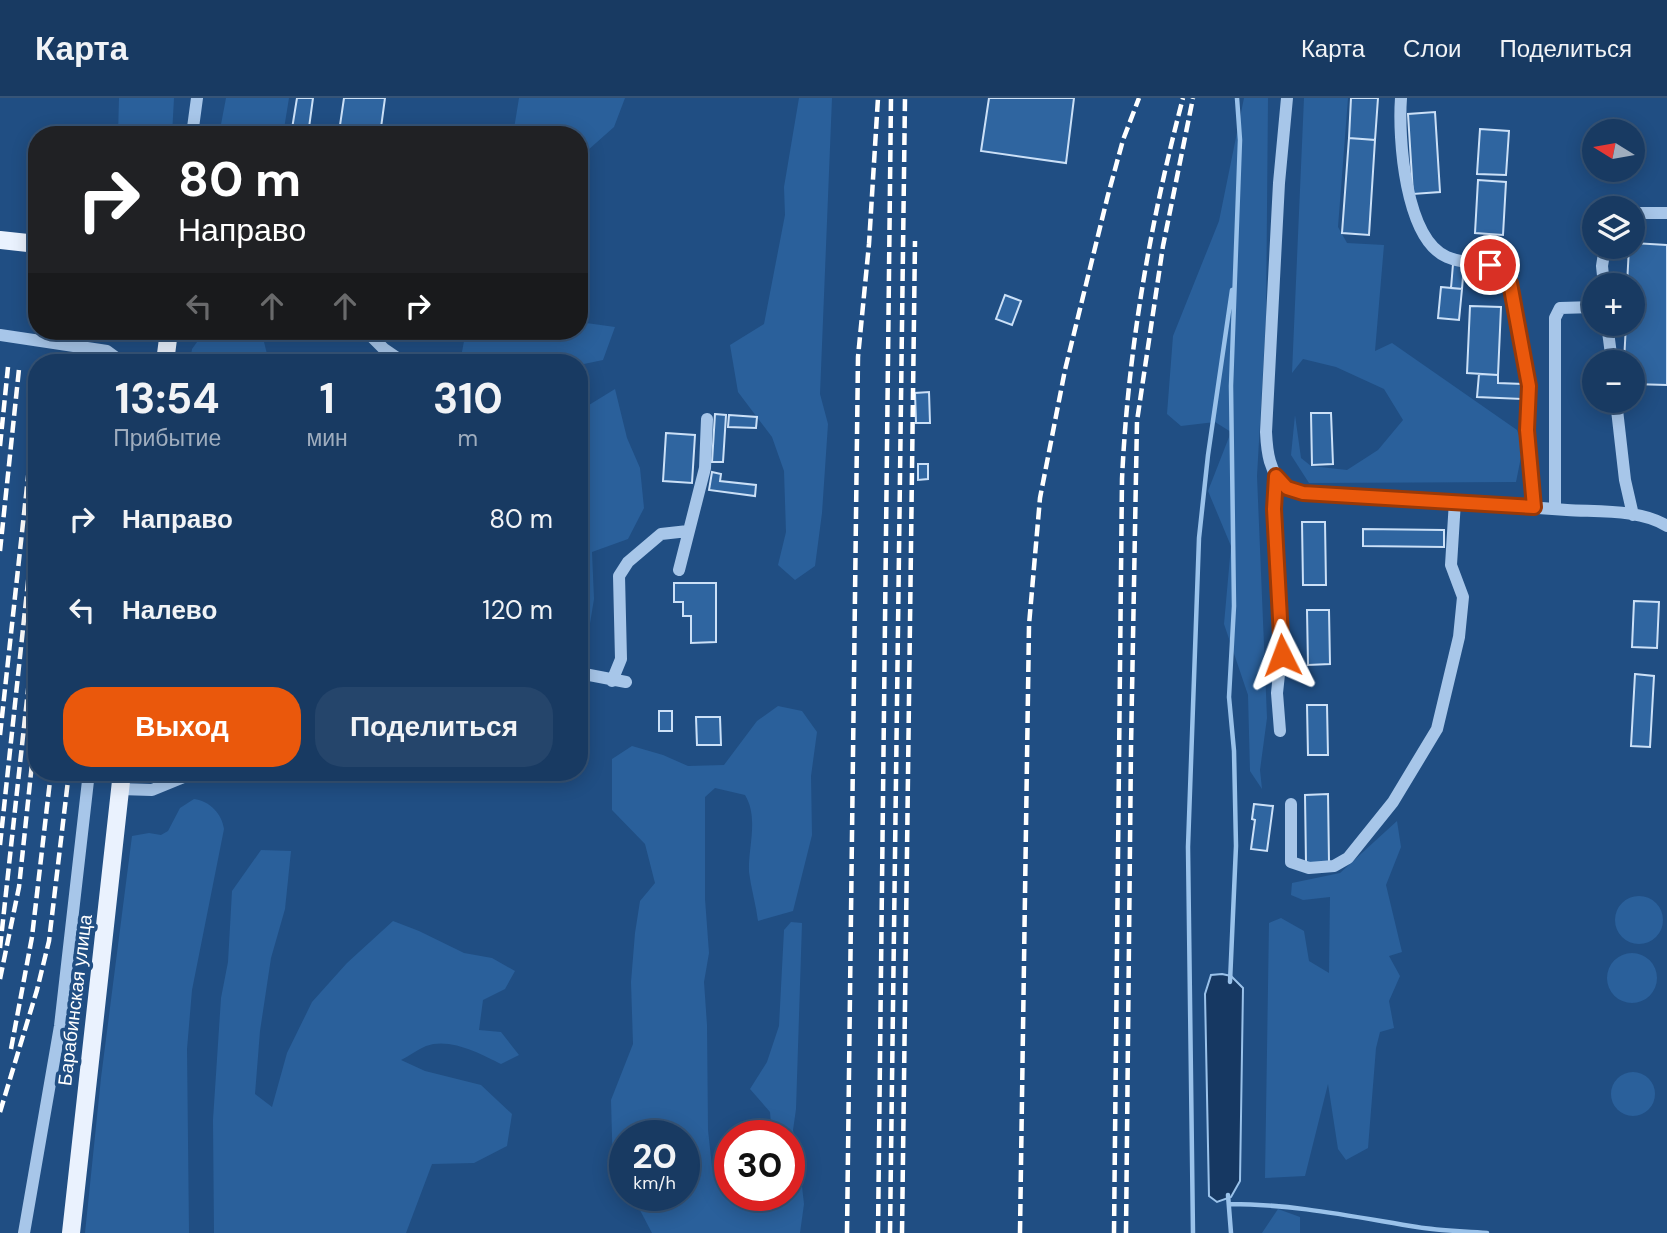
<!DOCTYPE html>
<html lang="ru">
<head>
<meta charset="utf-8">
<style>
	:root { --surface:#183a62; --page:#25456b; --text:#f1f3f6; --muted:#9fadbe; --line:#365477; --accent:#ea580c }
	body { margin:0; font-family:"DM Sans",sans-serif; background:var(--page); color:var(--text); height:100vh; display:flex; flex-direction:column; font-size:26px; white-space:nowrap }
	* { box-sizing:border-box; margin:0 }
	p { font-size:23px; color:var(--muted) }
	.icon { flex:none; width:38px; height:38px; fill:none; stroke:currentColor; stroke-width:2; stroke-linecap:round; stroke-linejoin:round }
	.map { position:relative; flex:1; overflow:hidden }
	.panel { position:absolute; left:28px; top:256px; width:560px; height:427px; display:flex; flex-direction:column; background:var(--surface); border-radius:28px; box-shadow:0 4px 18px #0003,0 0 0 2px var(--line) }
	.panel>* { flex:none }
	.guide { position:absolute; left:28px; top:28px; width:560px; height:214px; border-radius:28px; box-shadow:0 4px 18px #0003,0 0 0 2px var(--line); background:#202124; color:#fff; overflow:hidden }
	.needle { width:46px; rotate:281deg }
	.tools { position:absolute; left:1582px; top:21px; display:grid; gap:14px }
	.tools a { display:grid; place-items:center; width:63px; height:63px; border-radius:50%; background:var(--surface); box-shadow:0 4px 18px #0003,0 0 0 2px var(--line); font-size:35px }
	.speed { position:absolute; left:609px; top:1022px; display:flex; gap:14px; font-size:35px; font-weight:700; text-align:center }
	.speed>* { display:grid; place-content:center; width:91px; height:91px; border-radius:50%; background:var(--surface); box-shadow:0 4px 18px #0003,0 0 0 2px var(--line); line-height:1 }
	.speed small { font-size:18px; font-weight:400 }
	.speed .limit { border:10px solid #d22; background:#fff; color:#111 }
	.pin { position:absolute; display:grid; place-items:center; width:60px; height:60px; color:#fff; margin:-30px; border:4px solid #fff; border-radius:50%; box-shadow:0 2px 7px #0007 }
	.me { position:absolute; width:77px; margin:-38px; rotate:357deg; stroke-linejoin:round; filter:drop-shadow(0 0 5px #0008) }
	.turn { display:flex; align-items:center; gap:24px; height:147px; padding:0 35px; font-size:32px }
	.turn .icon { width:91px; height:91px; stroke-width:2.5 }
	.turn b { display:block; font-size:49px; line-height:60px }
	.lanes { display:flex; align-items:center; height:66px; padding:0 35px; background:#0003; justify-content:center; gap:35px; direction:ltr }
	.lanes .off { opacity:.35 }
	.eta { display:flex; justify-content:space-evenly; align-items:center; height:119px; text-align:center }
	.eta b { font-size:42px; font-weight:700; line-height:49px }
	.primary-button { display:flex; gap:14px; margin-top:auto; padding:14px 35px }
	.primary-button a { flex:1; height:80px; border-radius:28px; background:var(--accent); color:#fff; font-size:28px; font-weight:700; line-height:80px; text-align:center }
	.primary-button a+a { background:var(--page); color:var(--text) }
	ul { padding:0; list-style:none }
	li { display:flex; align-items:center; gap:21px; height:91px; padding:0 35px }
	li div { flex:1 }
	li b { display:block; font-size:26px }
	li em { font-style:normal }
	header { display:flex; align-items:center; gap:42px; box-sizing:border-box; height:98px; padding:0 35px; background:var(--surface); border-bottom:2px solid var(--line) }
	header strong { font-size:33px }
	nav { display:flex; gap:38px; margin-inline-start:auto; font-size:24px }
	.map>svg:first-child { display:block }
</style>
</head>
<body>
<header>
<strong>Карта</strong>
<nav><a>Карта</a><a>Слои</a><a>Поделиться</a></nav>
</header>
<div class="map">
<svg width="1667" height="1135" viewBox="0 0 1667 1135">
	<rect width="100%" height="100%" fill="#204e83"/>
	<!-- green -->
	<path fill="#2a609b" d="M119,0H174L172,37H118Z
		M226,0H289L283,37H219Z
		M519,0H625L614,29L579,60V37H513Z
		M799,0H832L820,296L828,326L822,415L815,468L795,482L778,467L786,434L784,373L772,339L738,294L730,247L764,226L785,117L784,89Z
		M1244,0H1268L1266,220L1257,378L1267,620L1260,672L1262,691L1250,673L1248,597L1224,526L1231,448L1208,393L1231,334L1215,324L1181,328L1167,316L1173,238L1219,123Z
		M1304,0H1348L1338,129L1347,145L1384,147L1375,253L1392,245L1517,332L1523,349L1516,384L1309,385L1291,357L1295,317L1301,360L1311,368L1347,372L1378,352L1403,322L1384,291L1336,269L1303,261L1292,275Z
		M579,224L615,229L603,262L579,267V264H460L466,233H579Z
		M205,233H248L263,240L269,264H190L192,251Z
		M615,291L627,340L640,370L644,410L628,441L592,454L594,501L586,550L579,553V373L589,307Z
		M778,608L802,613L817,634L811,678L812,737L793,813L758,823C756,807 751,790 749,774C748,749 759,720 745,697L715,690L705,699V801L709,855L704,884L707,927L708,1032L712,1069L730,1065V1097H789V1038H772L770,1014L750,991L767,964L779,928L784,832L791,824L802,825L796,1011L793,1032L799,1062L804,1106L800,1135H652L632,1097H684V1038H625V1088L613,1074L611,1002L633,946L631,884L635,835L640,803L655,785L645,746L612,712V661L632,648L663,657L688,668L724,667L757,623Z
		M194,701C210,703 222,716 224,731L192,892L187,951L189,1135H85L101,980L132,738L149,735L161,737L168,733L180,710Z
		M1397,723L1401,749L1386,787L1402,854L1389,858L1400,878L1389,903L1394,930L1380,934L1376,950L1368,1050L1346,1062L1338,1051L1328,986L1305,1078L1265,1080L1269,825L1281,820L1304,833L1309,863L1329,875L1330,799L1303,802L1291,797L1292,785L1340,775Z
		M261,752L291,753L285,811L271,860L260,933L255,996L272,1009L287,955L312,904L347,865L393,823L419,833L464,855L492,860L515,873L505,891L483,902L479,932L501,934L519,957L501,966C481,956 450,939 426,948C417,952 409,958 401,962L425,973L481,987L512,1016L507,1048L474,1065L432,1066L406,1135H214L213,1022L221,900L228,864L232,793Z
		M1615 822a24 24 0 1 1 48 0a24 24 0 1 1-48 0Z
		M1607 880a25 25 0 1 1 50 0a25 25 0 1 1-50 0Z
		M1611 996a22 22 0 1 1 44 0a22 22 0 1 1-44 0Z
		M1278,1111L1300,1119V1135H1262Z"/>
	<!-- water -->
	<path fill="#163862" stroke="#9ac2ea" stroke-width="2" d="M1222,876L1231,878L1243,890L1240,1083L1231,1099L1217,1104L1209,1098L1205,896L1211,877Z"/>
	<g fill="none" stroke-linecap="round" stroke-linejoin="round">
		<!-- stream -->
		<path stroke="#9ac2ea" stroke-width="4.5" d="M1230,884L1236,748L1234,653L1229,599L1234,508L1231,288L1240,42L1237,0
			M1228,1097L1231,1135
			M1230,1106C1293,1106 1355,1119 1417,1129C1440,1133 1464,1133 1487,1135
			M1193,1135L1188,749L1199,440L1208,357L1232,192"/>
	</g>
	<!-- building -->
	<path fill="#2f65a0" stroke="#cbe0f7" stroke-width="2" d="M297,0H313L308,37H291Z
		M344,0H385L380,37L339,34Z
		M989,0H1074L1066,65L981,53Z
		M1351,0H1378L1375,42L1349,40Z
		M1435,14L1440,94L1413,96L1408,16Z
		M1480,31L1509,33L1506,77L1477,76Z
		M1349,40L1375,42L1369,137L1342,135Z
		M1478,82L1506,84L1503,137L1475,135Z
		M1633,145L1667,147V287L1633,286V264H1624L1626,226H1633V187H1627L1629,149H1633Z
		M1453,166L1464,167L1462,191L1451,190Z
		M1441,189L1462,191L1459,222L1438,220Z
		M1005,197L1021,203L1012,227L996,221Z
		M1470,208L1501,209L1498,277L1467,275Z
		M1479,276L1498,277V285L1523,286L1522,301L1477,299Z
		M929,294L930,325H916L915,295Z
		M1311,315H1331L1333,366L1312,367Z
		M715,316L726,317L723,364H712Z
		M729,317L757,319L756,330L728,329Z
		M666,335L695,337L692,385L663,383Z
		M918,366H928V381L918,382Z
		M712,374L721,376L720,383L756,387L755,398L709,392Z
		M1302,424H1325L1326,487H1303Z
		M1363,431L1444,432V449L1363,448Z
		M674,485H716V544L691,545V518H683V504H674Z
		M1634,503L1659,504L1657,550L1632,549Z
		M1307,512H1329L1330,566L1308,567Z
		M1635,576L1654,578L1650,649L1631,648Z
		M1307,607H1327L1328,657H1308Z
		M659,613H672V633H659Z
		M696,619H720L721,647H697Z
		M1328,696L1329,765H1306L1305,697Z
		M1254,706L1273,708L1267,753L1251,751L1255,722L1252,721Z"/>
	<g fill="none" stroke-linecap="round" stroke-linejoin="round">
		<!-- minor -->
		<path stroke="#a7c6e9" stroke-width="12" d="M1287,0L1279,85L1266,334C1267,354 1269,374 1285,388C1300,400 1345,399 1364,400C1432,402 1500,407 1567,412C1598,414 1640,411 1667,428
			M1401,0C1398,40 1405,141 1447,159C1473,170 1490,158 1509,185L1529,288L1527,332L1534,409
			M192,37L197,0
			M1633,115H1667
			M1604,187L1602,168L1605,149
			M1607,226L1612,264
			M366,233L384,251L403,264
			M0,237L107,253L122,264
			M1616,303L1625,382L1633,417
			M1276,378L1274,411L1281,557L1277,595L1280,633
			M1555,411V220L1560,210L1594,209
			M679,472L705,370L707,321
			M579,575L626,584
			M612,583L621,561L619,478L628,464L661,436L688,433
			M120,691L152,692L196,674
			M1291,706V764L1309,770L1334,768L1348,760L1393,704L1437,631L1459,539L1463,499L1451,467L1455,403
			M24,1135L60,928L89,674"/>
		<!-- major -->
		<path stroke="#eaf2fe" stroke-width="18" d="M0,142L37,146
			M165,264L169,233
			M71,1135L122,674"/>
		<!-- rail -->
		<path stroke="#fff" stroke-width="4.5" stroke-dasharray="12 5" stroke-linecap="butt" d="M0,348L8,269
			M0,453L19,271
			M0,637L37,296
			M0,747L37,399
			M0,850L37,509
			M0,881L19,789L37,618
			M11,951L32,839L51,674
			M0,1014L37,892L49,843L69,674
			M847,1135L858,259L869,146L878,0
			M878,1135L891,0
			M890,1135L905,0
			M902,1135L915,143
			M1020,1135L1029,527L1040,400L1065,272L1108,97L1123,42L1139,0
			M1114,1135L1122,381C1128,252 1150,125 1183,0
			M1126,1135L1131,649L1137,323L1163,148L1193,0"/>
	</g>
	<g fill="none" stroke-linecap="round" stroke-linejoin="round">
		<defs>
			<path id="route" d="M1282,557L1274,411L1276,378L1287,390L1303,395L1534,409L1527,332L1529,288L1510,185L1502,175L1490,167"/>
		</defs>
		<!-- route casing -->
		<use href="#route" stroke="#983908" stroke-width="18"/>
		<!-- route -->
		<use href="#route" stroke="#ea580c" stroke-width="12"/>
	</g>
	<g text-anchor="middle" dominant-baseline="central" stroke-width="7" stroke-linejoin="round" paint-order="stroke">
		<!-- street labels -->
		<g font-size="19" fill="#fff" stroke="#204e83">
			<text transform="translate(75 902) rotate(-83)">Барабинская улица</text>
		</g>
	</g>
</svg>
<div class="tools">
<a><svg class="needle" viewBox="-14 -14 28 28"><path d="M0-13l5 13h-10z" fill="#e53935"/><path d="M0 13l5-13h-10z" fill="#9fadbe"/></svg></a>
<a><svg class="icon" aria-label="layers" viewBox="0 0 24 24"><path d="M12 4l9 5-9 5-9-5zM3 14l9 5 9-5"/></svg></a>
<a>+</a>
<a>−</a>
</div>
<div class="speed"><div>20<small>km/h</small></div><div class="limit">30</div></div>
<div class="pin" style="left:1490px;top:167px;background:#d93025"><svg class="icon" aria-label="arrive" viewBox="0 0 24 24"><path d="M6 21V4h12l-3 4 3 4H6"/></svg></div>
<svg class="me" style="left:1282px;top:557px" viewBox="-20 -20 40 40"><path d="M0-17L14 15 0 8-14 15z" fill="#ea580c" stroke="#fff" stroke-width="4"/></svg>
<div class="guide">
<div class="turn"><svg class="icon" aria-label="right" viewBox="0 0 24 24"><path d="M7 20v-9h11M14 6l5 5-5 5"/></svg><div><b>80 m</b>Направо</div></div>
<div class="lanes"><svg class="icon off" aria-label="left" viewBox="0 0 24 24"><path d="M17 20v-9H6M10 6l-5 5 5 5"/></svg><svg class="icon off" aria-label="ahead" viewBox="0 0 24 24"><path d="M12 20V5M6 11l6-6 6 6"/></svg><svg class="icon off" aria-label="ahead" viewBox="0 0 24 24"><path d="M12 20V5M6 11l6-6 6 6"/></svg><svg class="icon" aria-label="right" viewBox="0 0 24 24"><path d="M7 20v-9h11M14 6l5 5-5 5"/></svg></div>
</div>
<section class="panel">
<div class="eta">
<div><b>13:54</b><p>Прибытие</p></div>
<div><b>1</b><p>мин</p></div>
<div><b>310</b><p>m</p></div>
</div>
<ul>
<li><svg class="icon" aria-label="right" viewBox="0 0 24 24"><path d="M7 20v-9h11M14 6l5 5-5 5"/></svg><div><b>Направо</b></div><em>80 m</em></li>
<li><svg class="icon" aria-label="left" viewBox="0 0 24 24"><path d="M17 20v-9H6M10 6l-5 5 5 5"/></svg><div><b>Налево</b></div><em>120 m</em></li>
</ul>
<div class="primary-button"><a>Выход</a><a>Поделиться</a></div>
</section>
</div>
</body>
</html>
